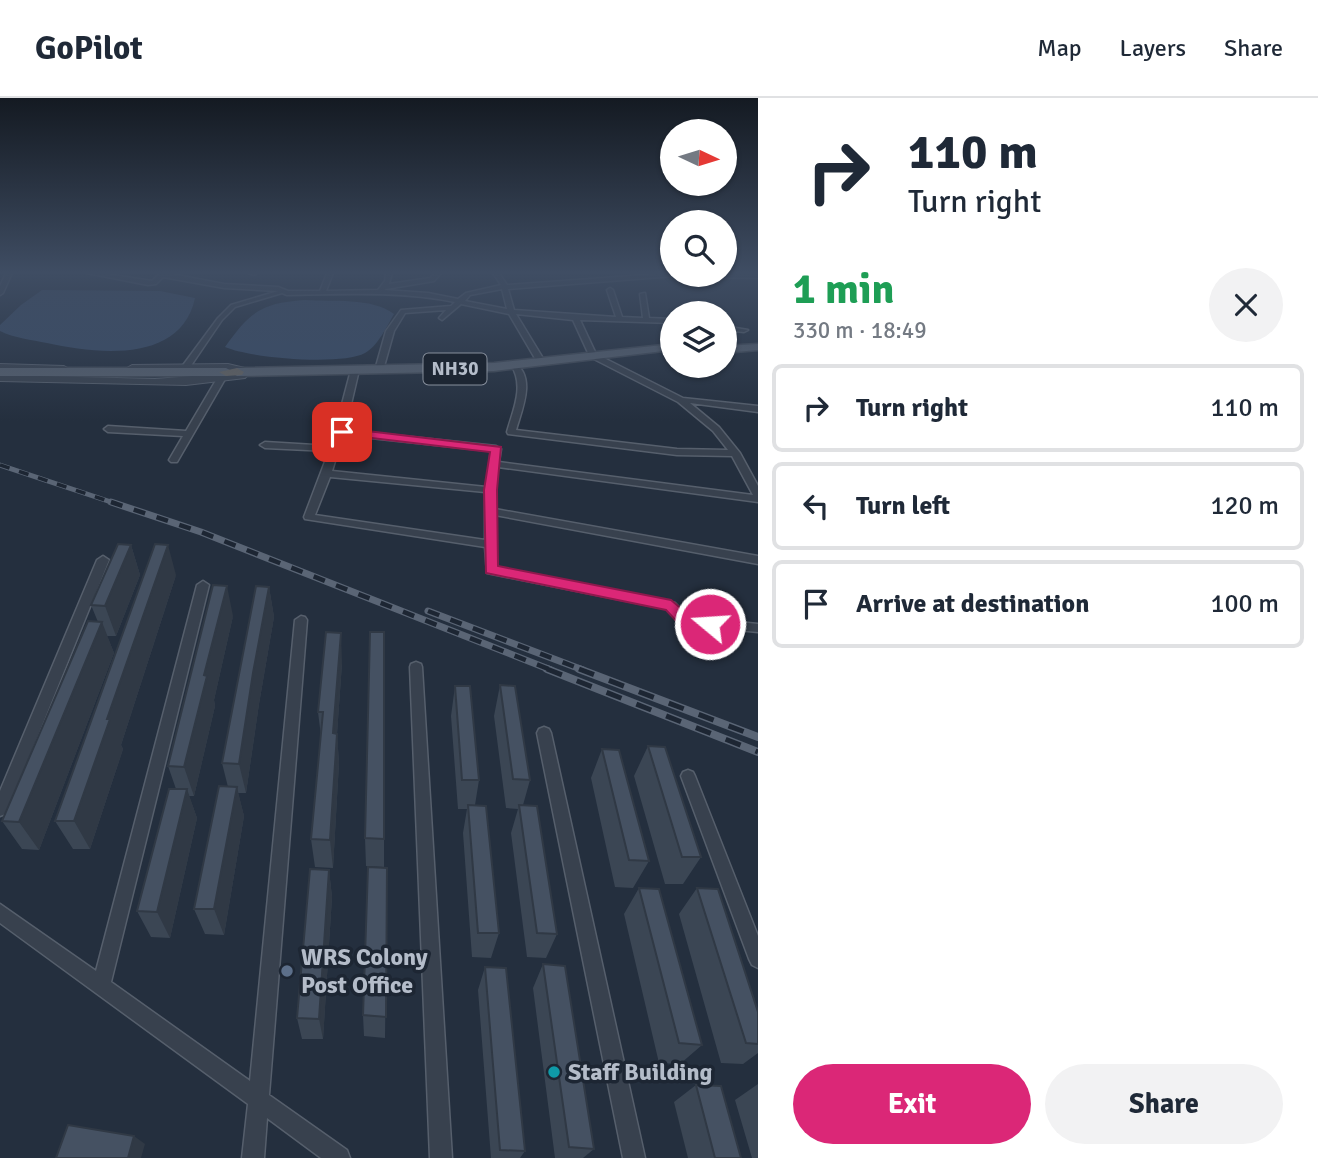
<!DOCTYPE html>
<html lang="en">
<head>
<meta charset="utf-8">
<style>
	:root { --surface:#fff; --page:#f2f2f3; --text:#1f2937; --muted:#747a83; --line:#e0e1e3; --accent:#db2777 }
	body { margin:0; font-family:Signika,sans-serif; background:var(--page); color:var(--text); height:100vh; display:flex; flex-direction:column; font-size:26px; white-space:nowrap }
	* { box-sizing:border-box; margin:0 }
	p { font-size:23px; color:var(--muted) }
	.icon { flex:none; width:38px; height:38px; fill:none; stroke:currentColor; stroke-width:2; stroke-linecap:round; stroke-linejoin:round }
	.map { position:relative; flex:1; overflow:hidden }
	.sheet { display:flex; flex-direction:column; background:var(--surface); width:560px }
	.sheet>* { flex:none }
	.hud { background:#fff; color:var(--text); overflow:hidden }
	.needle { width:46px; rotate:94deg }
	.fabs { position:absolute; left:660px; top:21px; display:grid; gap:14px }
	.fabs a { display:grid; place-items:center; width:77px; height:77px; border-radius:50%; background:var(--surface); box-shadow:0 2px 5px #0004; font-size:35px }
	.pin { position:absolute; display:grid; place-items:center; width:60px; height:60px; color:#fff; margin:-30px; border-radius:14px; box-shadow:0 4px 10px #0006 }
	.me { position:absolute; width:77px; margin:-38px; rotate:288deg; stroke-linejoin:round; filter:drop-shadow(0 0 5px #0008) }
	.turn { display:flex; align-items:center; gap:24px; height:147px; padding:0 35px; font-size:32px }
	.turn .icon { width:91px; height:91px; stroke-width:2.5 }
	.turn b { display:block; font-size:49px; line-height:60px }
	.round { display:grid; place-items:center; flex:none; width:74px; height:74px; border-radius:37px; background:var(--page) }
	.overview { display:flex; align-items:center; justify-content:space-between; height:119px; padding:0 35px }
	h1 { font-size:42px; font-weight:800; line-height:52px; color:#1e9e55 }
	.cta { display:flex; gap:14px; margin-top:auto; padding:14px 35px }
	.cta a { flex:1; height:80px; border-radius:42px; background:var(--accent); color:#fff; font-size:28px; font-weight:800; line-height:80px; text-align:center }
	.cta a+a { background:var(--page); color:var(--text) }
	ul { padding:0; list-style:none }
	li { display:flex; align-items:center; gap:21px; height:88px; margin:0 14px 10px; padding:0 21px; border:4px solid var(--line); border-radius:10px }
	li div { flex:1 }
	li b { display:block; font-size:26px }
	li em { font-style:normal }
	header { display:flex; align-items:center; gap:42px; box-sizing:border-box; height:98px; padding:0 35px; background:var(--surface); border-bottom:2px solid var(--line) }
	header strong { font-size:33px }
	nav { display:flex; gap:38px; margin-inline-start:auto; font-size:24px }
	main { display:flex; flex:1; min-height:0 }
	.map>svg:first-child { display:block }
</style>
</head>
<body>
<header>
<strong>GoPilot</strong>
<nav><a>Map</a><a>Layers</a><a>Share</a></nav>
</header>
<main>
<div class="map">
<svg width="758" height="1060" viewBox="0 0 758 1060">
	<rect width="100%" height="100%" fill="#242f3e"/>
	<!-- water -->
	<path fill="#394c67" d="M42,192L160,193L195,200C181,266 97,256 47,245C32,242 14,240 0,233V227L21,207Z
		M305,202C333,204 371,199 394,216C387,228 378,248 365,255C341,268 250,260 225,249C250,214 261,205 305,202Z"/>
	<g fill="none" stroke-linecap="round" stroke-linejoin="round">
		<defs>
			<path id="minor" d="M6,175H12L3,195L0,197V188Z
				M87,175H100L152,183L160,175H166L224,186L278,189L288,193H320L327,175H333L326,193L378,192L385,183L386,175H392L389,186L430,180L435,175H441L434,183L386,191L384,192L428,195L458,201L466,195L501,187L493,175H499L507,187L672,175L674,178L508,191L514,212L616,219L607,192L610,190L613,192L622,219L643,220L640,196L645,195L649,220L672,221V225L580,222L596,256L683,300L758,308V314L690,305L719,329L740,355L758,388V404L498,369L495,392V411L758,458V466L495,417L497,469L671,504L675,505L689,519L758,526V534L686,527L682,526L667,511L487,475L485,449L305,421L304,419L329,353L265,350L260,347L265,344L331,348L351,272L355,270L359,272L345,332L496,348L501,351L499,364L753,397L732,358L677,357L508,336L507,334C513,312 525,288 511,267L515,265C536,280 522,311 516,332L677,351L728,352L713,333L678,304L590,259L573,222L516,216L544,262L540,264L536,262L509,216L461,206L442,222L439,220L446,212L405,215L394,233L383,272L379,274L375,272L386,233L401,212L451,208L455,204C400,193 343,196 287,197L282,195L235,209L222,222L188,272H185L181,270L218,220L231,207L278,193L224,190L163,179L156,186L148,187ZM502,191L507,211L465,203L470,197ZM343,337L491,353L486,389L332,373ZM330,379L485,394V442L315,417Z
				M248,175H257L254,177Z
				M724,176H758V180L681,179L678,177Z
				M724,228L748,232L744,234L724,232Z
				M225,267L232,269L177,364H171L169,362L183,338L108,334L104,331L108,328L186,333Z
				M103,458L109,462L8,711L5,716L0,718V693L97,462Z
				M203,483L209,487L111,884L250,983L295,522L301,518L305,519L307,522L269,997L347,1052L350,1060H321L267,1020L264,1060H242L248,1006L0,825V806L96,873L197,487Z
				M416,564L421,566L422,569L452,1060H430L410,569L411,566Z
				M544,629L549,631L551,635L645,1060H623L537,635L539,631Z
				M688,672L693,674L695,678L758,838V870L752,867L749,861L681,678L683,674Z"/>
			<path id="tertiary" d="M0,266L64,268L69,271L64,274L0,272Z
				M228,266L253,272L245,280L186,287L0,283V277L155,281L243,274L228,272L132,273L127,270L132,267Z"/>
			<path id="primary" d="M672,246V252L494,273L237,278L232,275L226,278H0V270H226L232,273L237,270L494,265Z
				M758,246V252L724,255V248Z"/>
			<path id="trunk" d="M237,270L244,274L242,277L226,278L219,274Z"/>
		</defs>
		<!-- minor casing -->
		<use href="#minor" stroke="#565f6c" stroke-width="3"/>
		<!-- tertiary casing -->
		<use href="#tertiary" stroke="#565f6c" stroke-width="2"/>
		<!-- primary casing -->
		<use href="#primary" stroke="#414a57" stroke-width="3"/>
		<!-- trunk casing -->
		<use href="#trunk" stroke="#434c59" stroke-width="3"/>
		<!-- minor -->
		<use href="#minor" fill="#38414e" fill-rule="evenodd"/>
		<!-- tertiary -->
		<use href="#tertiary" fill="#38414e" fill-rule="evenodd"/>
		<!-- primary -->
		<use href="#primary" fill="#56606e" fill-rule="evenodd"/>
		<!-- trunk -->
		<use href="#trunk" fill="#656462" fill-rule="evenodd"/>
		<defs>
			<path id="rail-far2" d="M0,367L117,406"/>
			<path id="rail-far1" d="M111,404L201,434L551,572
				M428,513L583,572"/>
			<path id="rail" d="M547,571L758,654
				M579,571L758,639"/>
		</defs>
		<!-- rail-far2 casing -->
		<use href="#rail-far2" stroke="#5a6575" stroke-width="5"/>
		<!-- rail-far1 casing -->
		<use href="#rail-far1" stroke="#5a6575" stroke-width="7"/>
		<!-- rail casing -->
		<use href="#rail" stroke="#5a6575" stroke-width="8"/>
		<!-- rail-far2 -->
		<use href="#rail-far2" stroke="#1d2633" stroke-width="3.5" stroke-dasharray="10" stroke-linecap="butt"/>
		<!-- rail-far1 -->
		<use href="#rail-far1" stroke="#1d2633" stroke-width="4.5" stroke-dasharray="12" stroke-linecap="butt"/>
		<!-- rail -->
		<use href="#rail" stroke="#1d2633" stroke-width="5" stroke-dasharray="16" stroke-linecap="butt"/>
	</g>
	<!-- wall -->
	<path fill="#3b4654" d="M131,447L140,477L116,538H107L114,555L39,752L22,751L2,723L98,524L91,507Z
		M176,477L121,647L123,651L90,751H73L55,723Z
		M269,489L274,519L259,606L246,695H238L244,718L224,837L205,836L194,811L228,689L222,665Z
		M233,518L214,602L215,608L194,698H189L197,720L170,840L151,839L137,813L176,691L168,668Z
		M384,534V769L366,768L365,740Z
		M342,565L337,636L339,665L333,770L315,769L311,741L321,638L318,614Z
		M500,587L530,682L523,707L557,836L546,860L527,859L511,735L518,711L506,710L494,618Z
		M455,588L479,682L475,707L499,835L491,860L472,859L463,735L467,711H458L451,618Z
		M648,648L701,759L683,786H665L634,678Z
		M602,651L649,763L633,790L615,789L591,680Z
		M387,770L385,940L364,938L363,917Z
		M329,772L332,799L323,941H302L297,920Z
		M639,790L702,947L680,966L659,965L624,816Z
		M697,790L758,914V955L743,966L721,965L679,816Z
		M543,866L594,1051L583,1060H555L533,890Z
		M485,869L525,1053L520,1060H491L478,892Z
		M758,986V1060H752L735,1002Z
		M696,987L741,1060H688L674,1004Z"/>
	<!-- shaded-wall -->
	<path fill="#303945" d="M131,447L140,477L116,538L105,508Z
		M168,447L176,477L121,647L123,651L90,751L74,723L107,621Z
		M227,488L233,518L214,602L215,608L194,698L184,669L204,577Z
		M269,489L274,519L259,606L246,695L239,666L253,575Z
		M102,524L114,555L39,752L19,724Z
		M341,535L342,565L335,665L333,635Z
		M337,636L339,665L333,770L330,742Z
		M237,689L244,718L224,837L214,811Z
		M187,691L197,720L170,840L157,814Z
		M329,772L332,799L323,941L319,921Z
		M134,1038L145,1046L141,1060H128Z"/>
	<!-- building -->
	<path fill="#455162" stroke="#303945" stroke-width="2" d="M118,446L131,447L105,508L91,507Z
		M155,446L168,447L107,621H110L74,723H55Z
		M213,487L227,488L204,577L207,578L184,669L168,668Z
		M256,488L269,489L253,575L239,666L222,665Z
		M88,523L102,524L19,724L2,723Z
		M326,534L341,535L333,635L337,636L330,742L311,741L323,614H318Z
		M370,534H384V741L365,740Z
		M500,587L515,588L530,682L513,681Z
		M455,588H470L479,682H462Z
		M648,648L665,649L701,759H682Z
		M602,651L619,652L649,763L629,762Z
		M219,688L237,689L214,811H194Z
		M169,691H187L157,814L137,813Z
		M468,707L486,708L499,835H478Z
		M519,707L537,708L557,836L537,835Z
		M368,769L387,770L386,919L363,917Z
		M310,771L329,772L319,921L297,920Z
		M639,790L659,791L702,947L679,945Z
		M697,790L718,791L758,914V946L746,945Z
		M543,866L565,868L594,1051L569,1049Z
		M485,869L506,870L525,1053L500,1052Z
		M696,987L721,988L741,1060H715Z
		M68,1027L134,1038L128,1060H56Z"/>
	<!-- sky -->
	<linearGradient id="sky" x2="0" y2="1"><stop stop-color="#141a22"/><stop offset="0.54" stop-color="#3f4d63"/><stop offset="1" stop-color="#3f4d63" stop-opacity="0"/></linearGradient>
	<rect width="758" height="323" fill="url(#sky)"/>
	<!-- route -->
	<path fill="#db2777" stroke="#8e194d" stroke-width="2" d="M342,330L501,349L497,392L498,468L671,502L690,518L710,520L718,526L710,531L680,527L666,512L486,475L484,392L490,354L338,336L337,334Z"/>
	<!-- markers -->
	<circle fill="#5c6f8a" stroke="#1d2633" stroke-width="2.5" cx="287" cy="873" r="7"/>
	<circle fill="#0f9aa8" stroke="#1d2633" stroke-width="2.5" cx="554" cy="974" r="7"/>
	<g text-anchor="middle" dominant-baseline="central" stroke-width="7" stroke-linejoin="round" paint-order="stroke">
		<!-- shield labels -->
		<rect fill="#1d2633" stroke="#878f9c" stroke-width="2" x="423.5" y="255.5" width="63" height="31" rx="5"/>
		<g font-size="19" font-weight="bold" fill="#b4bcc9">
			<text x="455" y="271">NH30</text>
		</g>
		<!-- near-poi labels -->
		<g font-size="24" font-weight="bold" fill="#b4bcc9" stroke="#1d2633" text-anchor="start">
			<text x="301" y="859">WRS Colony<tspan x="301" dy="28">Post Office</tspan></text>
			<text x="568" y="974">Staff Building</text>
		</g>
	</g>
</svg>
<div class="fabs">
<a><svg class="needle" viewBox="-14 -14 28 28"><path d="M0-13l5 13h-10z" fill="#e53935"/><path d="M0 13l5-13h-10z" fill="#747a83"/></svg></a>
<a><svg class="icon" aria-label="search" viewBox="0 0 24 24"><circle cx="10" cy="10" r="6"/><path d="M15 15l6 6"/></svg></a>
<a><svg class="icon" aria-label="layers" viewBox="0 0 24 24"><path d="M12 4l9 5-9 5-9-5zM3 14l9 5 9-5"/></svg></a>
</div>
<div class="pin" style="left:342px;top:334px;background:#d93025"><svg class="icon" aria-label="arrive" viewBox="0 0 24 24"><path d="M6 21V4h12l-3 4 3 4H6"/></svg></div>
<svg class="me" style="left:710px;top:526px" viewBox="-20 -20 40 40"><circle r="17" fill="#db2777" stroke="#fff" stroke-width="3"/><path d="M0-11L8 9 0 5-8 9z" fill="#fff"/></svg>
</div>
<section class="sheet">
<div class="hud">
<div class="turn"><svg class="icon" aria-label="right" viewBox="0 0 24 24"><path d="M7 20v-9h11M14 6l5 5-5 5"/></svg><div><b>110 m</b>Turn right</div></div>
</div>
<div class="overview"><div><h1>1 min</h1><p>330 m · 18:49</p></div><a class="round"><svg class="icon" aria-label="close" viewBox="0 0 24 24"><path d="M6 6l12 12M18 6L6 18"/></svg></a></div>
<ul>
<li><svg class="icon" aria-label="right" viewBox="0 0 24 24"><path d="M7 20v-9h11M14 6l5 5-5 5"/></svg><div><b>Turn right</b></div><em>110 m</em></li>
<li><svg class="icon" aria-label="left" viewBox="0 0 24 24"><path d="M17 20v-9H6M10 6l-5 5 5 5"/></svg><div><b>Turn left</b></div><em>120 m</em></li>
<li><svg class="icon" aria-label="arrive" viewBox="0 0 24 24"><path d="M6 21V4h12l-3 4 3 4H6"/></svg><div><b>Arrive at destination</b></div><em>100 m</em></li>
</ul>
<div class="cta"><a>Exit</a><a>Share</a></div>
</section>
</main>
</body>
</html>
